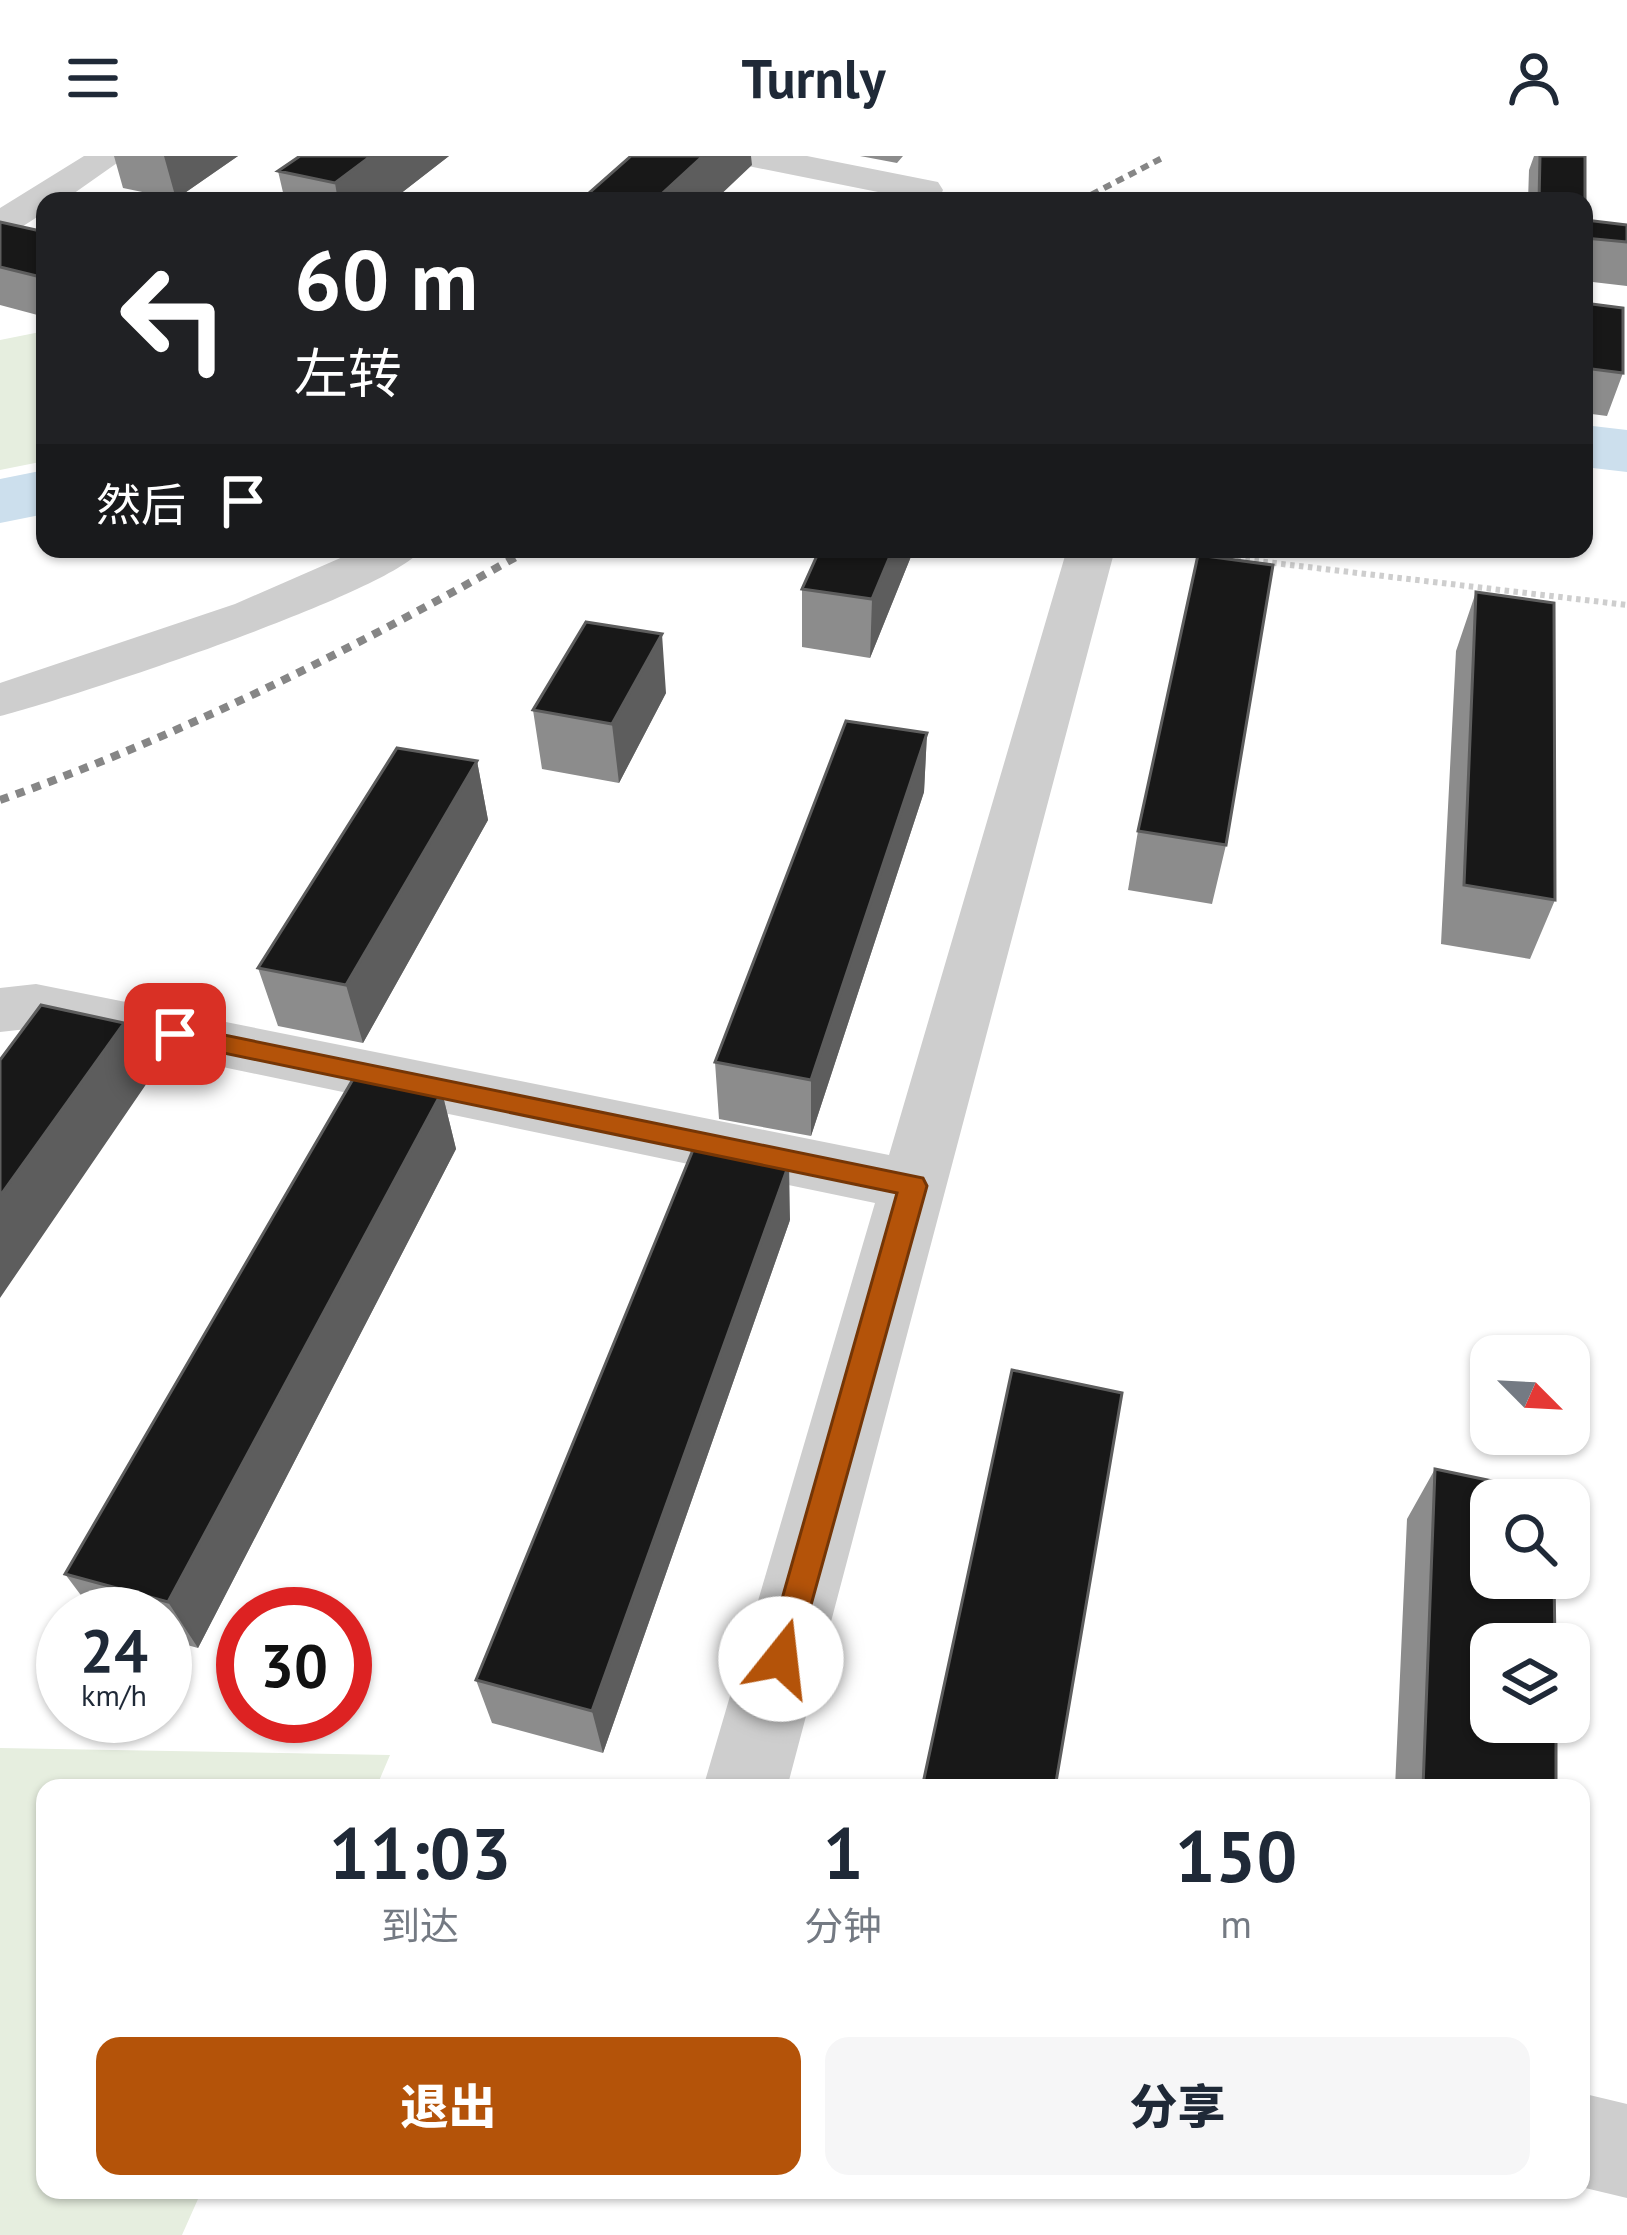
<!DOCTYPE html>
<html lang="zh">
<head>
<meta charset="utf-8">
<style>
	:root { --surface:#fff; --page:#f6f6f7; --text:#1f2937; --muted:#747a83; --accent:#b45309 }
	body { margin:0; font-family:"PT Sans","Noto Sans SC",sans-serif; background:var(--page); color:var(--text); height:100vh; display:flex; flex-direction:column; font-size:45px; white-space:nowrap }
	* { box-sizing:border-box; margin:0 }
	p { font-size:39px; color:var(--muted) }
	.icon { flex:none; width:66px; height:66px; fill:none; stroke:currentColor; stroke-width:2; stroke-linecap:round; stroke-linejoin:round }
	.map { position:relative; flex:1; overflow:hidden }
	.drawer { position:absolute; left:36px; top:1623px; width:1554px; height:420px; display:flex; flex-direction:column; background:var(--surface); border-radius:24px; box-shadow:0 3px 9px #0004 }
	.drawer>* { flex:none }
	.banner { position:absolute; left:36px; top:36px; width:1557px; height:366px; border-radius:24px; box-shadow:0 3px 9px #0004; background:#202124; color:#fff; overflow:hidden }
	.needle { width:78px; rotate:114deg }
	.fabs { position:absolute; left:1470px; top:1179px; display:grid; gap:24px }
	.fabs a { display:grid; place-items:center; width:120px; height:120px; border-radius:24px; background:var(--surface); box-shadow:0 3px 9px #0004; font-size:60px }
	.speed { position:absolute; left:36px; top:1431px; display:flex; gap:24px; font-size:60px; font-weight:700; text-align:center }
	.speed>* { display:grid; place-content:center; width:156px; height:156px; border-radius:50%; background:var(--surface); box-shadow:0 3px 9px #0004; line-height:1 }
	.speed small { font-size:30px; font-weight:400 }
	.speed .limit { border:18px solid #d22; background:#fff; color:#111 }
	.pin { position:absolute; display:grid; place-items:center; width:102px; height:102px; color:#fff; margin:-51px; border-radius:24px; box-shadow:0 6px 18px #0006 }
	.me { position:absolute; width:132px; margin:-66px; rotate:16deg; stroke-linejoin:round; filter:drop-shadow(0 0 9px #0008) }
	.turn { display:flex; align-items:center; gap:42px; height:252px; padding:0 60px; font-size:54px }
	.turn .icon { width:156px; height:156px; stroke-width:2.5 }
	.turn b { display:block; font-size:84px; line-height:102px }
	.then { display:flex; align-items:center; height:114px; padding:0 60px; background:#0003; gap:24px; font-size:45px }
	.eta { display:flex; justify-content:space-evenly; align-items:center; height:204px; text-align:center }
	.eta b { font-size:72px; font-weight:800; line-height:84px }
	.action { display:flex; gap:24px; margin-top:auto; padding:24px 60px }
	.action a { flex:1; height:138px; border-radius:24px; background:var(--accent); color:#fff; font-size:48px; font-weight:800; line-height:138px; text-align:center }
	.action a+a { background:var(--page); color:var(--text) }
	header { display:flex; justify-content:space-between; align-items:center; height:156px; padding:0 60px; background:var(--surface); font-size:54px; font-weight:800 }
	.map>svg:first-child { display:block }
</style>
</head>
<body>
<header><svg class="icon" aria-label="menu" viewBox="0 0 24 24"><path d="M4 6h16M4 12h16M4 18h16"/></svg>Turnly<svg class="icon" aria-label="person" viewBox="0 0 24 24"><circle cx="12" cy="8" r="4"/><path d="M4 21q1-7 8-7t8 7"/></svg></header>
<div class="map">
<svg width="1627" height="2079" viewBox="0 0 1627 2079">
	<rect width="100%" height="100%" fill="#fff"/>
	<!-- green -->
	<path fill="#e6eedf" d="M45,175L38,188L45,189V305L0,314V184Z
		M0,1592L390,1599L376,1632H45V2034H202L182,2079H0Z"/>
	<g fill="none" stroke-linecap="round" stroke-linejoin="round">
		<!-- river -->
		<path fill="#ccdfed" fill-rule="evenodd" d="M1584,269L1627,274V316L1584,311Z
			M45,314V358L0,367V323Z"/>
		<!-- path -->
		<path stroke="#cecece" stroke-width="6" stroke-dasharray="4.5 4.5" stroke-linecap="butt" d="M1156,393L1627,449"/>
		<!-- minor -->
		<path fill="#cecece" fill-rule="evenodd" d="M84,0H127L63,45H45V56L17,74L0,76V52Z
			M733,0H807L938,26L943,34L938,45H900L903,41L738,8Z
			M361,393H422C391,437 67,543 0,560V527L235,448Z
			M1067,393H1115L787,1632H703L875,1047L36,872L0,876V832L36,828L889,999Z
			M1581,1937L1627,1948V2042L1581,2031Z"/>
		<!-- rail-far1 -->
		<path stroke="#868686" stroke-width="6" stroke-dasharray="8 6" stroke-linecap="butt" d="M1079,45L1166,0"/>
		<!-- rail -->
		<path stroke="#868686" stroke-width="8" stroke-dasharray="9 8" stroke-linecap="butt" d="M0,644C186,578 359,490 530,393"/>
	</g>
	<!-- wall -->
	<path fill="#8c8c8c" d="M114,0H238L176,43L123,32Z
		M300,0H449L391,45H285L278,15Z
		M860,0H903L897,7Z
		M1534,0H1585V64L1627,69V130L1584,125V45H1528L1529,14Z
		M0,66L45,76V161L0,149Z
		M1584,147L1623,217L1607,260L1584,257Z
		M820,393H914L870,502L802,491V433Z
		M1476,436L1555,744L1530,803L1441,788L1456,495Z
		M666,537L619,627L542,613L533,554Z
		M927,577L924,636L811,980L719,963L715,906Z
		M477,605L488,664L363,887L278,870L258,812Z
		M1138,675L1226,689L1212,748L1128,734Z
		M442,936L456,993L198,1492L165,1483V1458H95L65,1418Z
		M790,1064L603,1597L492,1567L476,1524Z
		M1435,1313L1556,1632H1395L1407,1363Z"/>
	<!-- shaded-wall -->
	<path fill="#5d5d5d" d="M164,0H238L176,43Z
		M371,0H449L391,45H338L335,27Z
		M703,0H751L752,9L714,45H654Z
		M893,393H914L870,502L872,443Z
		M662,478L666,537L619,627L612,568Z
		M927,577L924,636L811,980V924Z
		M477,605L488,664L363,887L346,829Z
		M124,867L149,924L0,1142V1040Z
		M442,936L456,993L198,1492L168,1446Z
		M789,1008L790,1064L603,1597L592,1555Z"/>
	<!-- building -->
	<path fill="#181818" stroke="#5d5d5d" stroke-width="3" d="M300,0H371L335,27L278,15Z
		M631,0H703L654,45H580Z
		M1540,0H1585V64L1627,69V86L1584,82V45H1539Z
		M0,66L45,76V122L0,111Z
		M1584,147L1623,152V217L1584,212Z
		M820,393H893L872,443L802,433Z
		M1198,399L1273,409L1226,689L1138,675Z
		M1476,436L1554,447L1555,744L1464,729Z
		M586,466L662,478L612,568L533,554Z
		M846,565L927,577L811,924L715,906Z
		M397,592L477,605L346,829L258,812Z
		M41,849L124,867L0,1040V904Z
		M356,918L442,936L168,1446L65,1418Z
		M695,989L789,1008L592,1555L476,1524Z
		M1012,1214L1122,1237L1055,1632H922Z
		M1435,1313L1554,1338V1344H1491V1422H1554L1555,1488H1491V1566H1556V1632H1423Z"/>
	<!-- route -->
	<path fill="#b45309" stroke="#753606" stroke-width="3" d="M175,869L923,1022L927,1030L793,1514L781,1519L770,1514L765,1503L897,1037L166,885L162,878Z"/>
</svg>
<div class="fabs">
<a><svg class="needle" viewBox="-14 -14 28 28"><path d="M0-13l5 13h-10z" fill="#e53935"/><path d="M0 13l5-13h-10z" fill="#747a83"/></svg></a>
<a><svg class="icon" aria-label="search" viewBox="0 0 24 24"><circle cx="10" cy="10" r="6"/><path d="M15 15l6 6"/></svg></a>
<a><svg class="icon" aria-label="layers" viewBox="0 0 24 24"><path d="M12 4l9 5-9 5-9-5zM3 14l9 5 9-5"/></svg></a>
</div>
<div class="speed"><div>24<small>km/h</small></div><div class="limit">30</div></div>
<div class="pin" style="left:175px;top:878px;background:#d93025"><svg class="icon" aria-label="arrive" viewBox="0 0 24 24"><path d="M6 21V4h12l-3 4 3 4H6"/></svg></div>
<svg class="me" style="left:781px;top:1503px" viewBox="-20 -20 40 40"><circle r="19" fill="#fff"/><path d="M0-13L10 11 0 6-10 11z" fill="#b45309"/></svg>
<div class="banner">
<div class="turn"><svg class="icon" aria-label="left" viewBox="0 0 24 24"><path d="M17 20v-9H6M10 6l-5 5 5 5"/></svg><div><b>60 m</b>左转</div></div>
<div class="then">然后<svg class="icon" aria-label="arrive" viewBox="0 0 24 24"><path d="M6 21V4h12l-3 4 3 4H6"/></svg></div>
</div>
<section class="drawer">
<div class="eta">
<div><b>11:03</b><p>到达</p></div>
<div><b>1</b><p>分钟</p></div>
<div><b>150</b><p>m</p></div>
</div>
<div class="action"><a>退出</a><a>分享</a></div>
</section>
</div>
</body>
</html>
